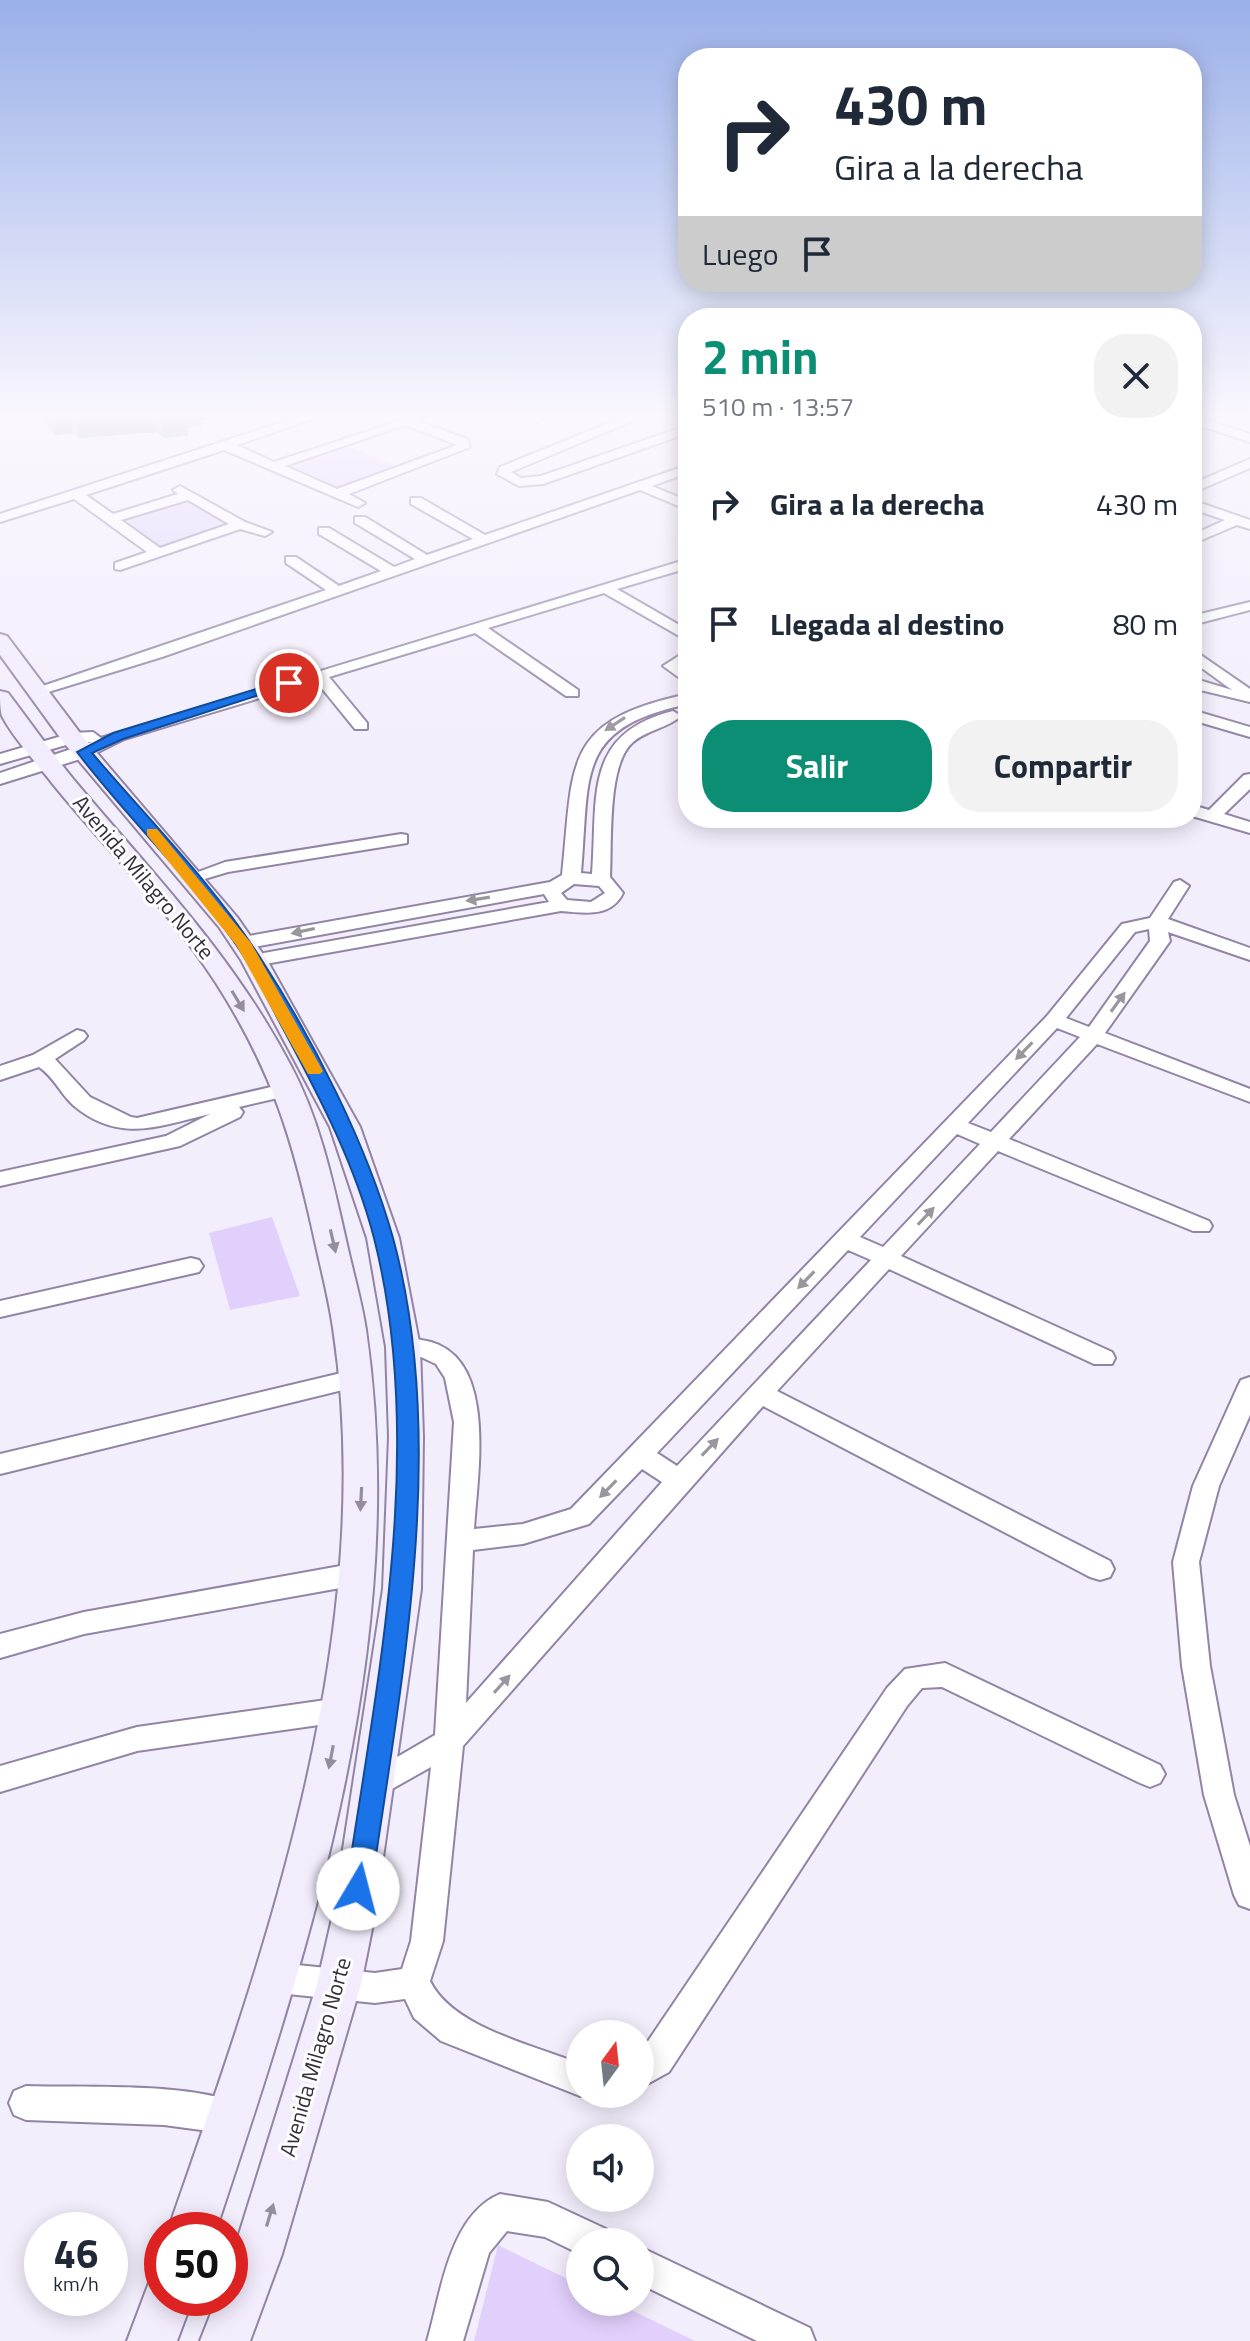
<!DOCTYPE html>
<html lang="es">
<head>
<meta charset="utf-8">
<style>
	:root { --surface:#fff; --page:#f2f2f3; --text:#1f2937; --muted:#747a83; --accent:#0c8e75 }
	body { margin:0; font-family:"Titillium Web",sans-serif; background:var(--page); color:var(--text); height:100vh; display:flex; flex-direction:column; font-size:30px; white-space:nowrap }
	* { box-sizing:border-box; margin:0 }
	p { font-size:26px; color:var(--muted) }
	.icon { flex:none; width:44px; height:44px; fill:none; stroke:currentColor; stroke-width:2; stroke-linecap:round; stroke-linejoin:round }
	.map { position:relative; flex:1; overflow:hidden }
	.details { position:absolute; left:678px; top:308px; width:524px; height:520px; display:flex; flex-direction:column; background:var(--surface); border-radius:32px; box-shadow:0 4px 20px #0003 }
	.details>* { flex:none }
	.guide { position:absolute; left:678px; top:48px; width:524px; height:244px; border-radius:32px; box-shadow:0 4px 20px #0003; background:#fff; color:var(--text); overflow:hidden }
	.needle { width:52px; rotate:15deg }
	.tools { position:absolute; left:566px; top:2020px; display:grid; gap:16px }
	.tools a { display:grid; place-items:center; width:88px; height:88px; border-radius:50%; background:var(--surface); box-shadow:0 4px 20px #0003; font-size:40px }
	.speed { position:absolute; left:24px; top:2212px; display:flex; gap:16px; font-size:40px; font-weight:700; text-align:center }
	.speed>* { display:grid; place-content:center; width:104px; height:104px; border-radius:50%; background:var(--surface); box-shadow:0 4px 20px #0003; line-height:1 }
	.speed small { font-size:20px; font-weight:400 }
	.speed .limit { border:12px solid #d22; background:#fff; color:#111 }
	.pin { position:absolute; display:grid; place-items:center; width:68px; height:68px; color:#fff; margin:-34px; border:4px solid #fff; border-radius:50%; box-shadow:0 2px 8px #0007 }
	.me { position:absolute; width:88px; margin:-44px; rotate:8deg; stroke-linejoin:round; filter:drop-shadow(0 0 6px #0008) }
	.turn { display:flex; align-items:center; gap:28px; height:168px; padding:0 24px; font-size:36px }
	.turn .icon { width:104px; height:104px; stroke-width:2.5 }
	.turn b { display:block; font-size:56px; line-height:68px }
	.then { display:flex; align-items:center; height:76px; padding:0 24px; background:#0003; gap:16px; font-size:30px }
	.round { display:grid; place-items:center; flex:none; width:84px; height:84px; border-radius:32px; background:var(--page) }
	.summary { display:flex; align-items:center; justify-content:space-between; height:136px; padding:0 24px }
	h1 { font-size:48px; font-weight:700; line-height:60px; color:var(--accent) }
	.cta { display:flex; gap:16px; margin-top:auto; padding:16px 24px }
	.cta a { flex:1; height:92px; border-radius:32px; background:var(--accent); color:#fff; font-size:32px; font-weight:700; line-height:92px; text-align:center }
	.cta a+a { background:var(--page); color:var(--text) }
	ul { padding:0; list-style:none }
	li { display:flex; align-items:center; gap:24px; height:120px; padding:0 24px }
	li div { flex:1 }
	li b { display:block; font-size:30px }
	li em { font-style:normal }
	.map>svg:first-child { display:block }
</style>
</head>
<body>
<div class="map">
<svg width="1250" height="2341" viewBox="0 0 1250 2341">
	<rect width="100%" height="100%" fill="#f3eefc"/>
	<!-- green -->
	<path fill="#e2d0fc" d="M348,446L398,467L339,488L289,466Z
		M186,500L231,524L158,549L125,520Z
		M272,1217L300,1296L230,1310L209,1233Z
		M498,2245L580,2285V2302H615L695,2341H474Z"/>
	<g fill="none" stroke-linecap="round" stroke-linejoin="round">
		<defs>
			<path id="minor" d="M307,414H327L237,445L274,462L421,414L423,417L417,421L467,439L470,447L349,494L365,503L358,507L224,450L86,495L113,514L178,494L173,490L180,486L245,522L272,532L265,536L240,529L120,570L115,569V563L147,552L74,499L0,522V514ZM405,425L457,445L337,489L285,466ZM188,500L229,524L160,548L121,520Z
				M523,414H540L544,418L538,422Z
				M631,414H649L511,472L521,478L541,476L688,425V433L543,484L519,486L497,474L500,467Z
				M1192,415L1250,434V442L1192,423Z
				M1250,459V468L1192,493V484Z
				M688,465V473L652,486L688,501V510L640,490L162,657L45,693L31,690L326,590L286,563V557H296L339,586L381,571L319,534V528H329L394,567L415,559L355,523V517H365L427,555L473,539L411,504V498H421L485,535Z
				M1192,500L1250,520V529L1237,525L1192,544V535L1225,520L1192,509Z
				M688,559V568L617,589L688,630V641L604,593L488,628L578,690V696H566L475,633L329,677L367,723V729H355L316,681L124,739L90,756L0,784V773L92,742L73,743L0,764V754L72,733L93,732L101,738Z
				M1250,602V610L1192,625V616Z
				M1192,649L1250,689V702L1192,688V678L1232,690L1192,661Z
				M688,650V662L681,666L688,671V684L663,666Z
				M688,694V704C574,728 590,775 581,873L592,874C598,798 582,734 673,711L681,716C668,728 646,730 632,743C607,766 612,843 610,877L623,893C611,918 584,913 561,911L254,966L247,964L244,960L247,956L549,902L544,894L243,949L233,943L243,937L550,882L562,875C574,763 561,721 688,694ZM574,884L599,886L605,893L591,902L567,900L561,893Z
				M1192,710L1250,727V737L1192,720Z
				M1250,774V789L1224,814L1250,822V833L1192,816V805L1209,810L1244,775Z
				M401,834L407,835V843L228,872L191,883L182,878L225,862Z
				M1180,880L1189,886L1168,919L1250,948V960L1168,932L1170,941L1105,1033L1250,1089V1102L1097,1044L1009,1139L1209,1221L1212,1226L1209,1231H1193L998,1151L901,1256L1112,1352L1115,1358L1112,1364H1094L889,1269L777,1391L1110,1561L1114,1569L1110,1577L1100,1580L1090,1577L763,1406L463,1746L443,1941L430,1981C453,2028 534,2045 580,2064V2094H586L580,2096L441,2041L414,2018L405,1999L375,2003L278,1993L267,1989L262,1978L267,1967L278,1963L375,1973L402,1969L411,1941L431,1767L374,1799L363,1795L359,1786L363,1777L435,1735L454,1422L445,1378L436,1364L421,1357L394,1353L391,1347L394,1341C407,1337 419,1339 431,1342C498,1361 477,1477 474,1529L523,1524L571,1509L1047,1016L1122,924L1150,918L1174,882ZM1149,929L1150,941L1089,1027L1066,1018L1135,932ZM1057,1028L1080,1037L991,1132L968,1123ZM957,1134L980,1144L883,1247L860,1237ZM848,1250L871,1260L677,1466L657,1453ZM642,1469L662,1482L466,1703L473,1550L523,1544L589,1524Z
				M77,1030L84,1032L87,1036L84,1040L55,1059L90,1097L131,1117L137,1118L288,1083L298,1089L295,1094L239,1107L243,1112L240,1117L180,1146L0,1186V1172L166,1136L210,1114C159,1126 119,1144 73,1105C60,1093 54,1077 39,1067L0,1080V1066L33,1055Z
				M191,1258L199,1260L203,1266L199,1272L0,1317V1301Z
				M358,1369L367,1372L370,1378L367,1384L0,1474V1454Z
				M1250,1377V1415L1219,1486L1199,1562L1210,1666L1234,1795L1250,1846V1909L1239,1905L1234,1895L1204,1795L1182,1666L1173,1562L1193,1486L1238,1386L1241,1380Z
				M357,1563L367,1566L371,1574L367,1582L357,1585L84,1634L0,1658V1634L84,1612Z
				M945,1663L1160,1765L1165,1774L1160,1783L1150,1787L1140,1783L942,1687L922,1688L907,1706L669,2072L640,2088V2053L887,1688L905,1669Z
				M340,1698L350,1701L354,1710L350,1719L340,1722L137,1751L0,1792V1766L137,1727Z
				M26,2086C87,2088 188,2082 243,2105L248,2117L243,2129L231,2134L164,2125L26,2120L14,2115L9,2103L14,2091Z
				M500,2194L548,2202L606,2229L611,2242H580V2254L545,2237L507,2231L489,2253L463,2341H427C441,2294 449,2215 500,2194Z
				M640,2247L810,2328L815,2341H757L640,2284Z"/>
			<path id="secondary" d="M0,634L7,636L80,733L237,917L267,960L360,1127L399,1238L420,1347L423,1437L421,1589L375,1914L361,1984L282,2254L250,2341H200L217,2298H230V2263L317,1984L333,1914L383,1589L389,1437L386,1347L367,1238L330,1127L241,960L219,927L64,743L0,655Z
				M0,691L8,693C30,722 51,752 74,780C153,874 233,955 291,1066C321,1122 334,1187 348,1249C354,1276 362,1303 366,1330C411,1639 312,1941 216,2230H168C267,1947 379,1632 333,1328C329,1300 322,1273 316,1246C294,1143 273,1072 216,983C169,910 106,850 52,783C36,762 14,739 2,716C0,709 0,699 0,691Z
				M162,2276V2298H193L177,2341H127L150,2280Z"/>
		</defs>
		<!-- minor casing -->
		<use href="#minor" stroke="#9184a4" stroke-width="4"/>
		<!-- secondary casing -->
		<use href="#secondary" stroke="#9184a4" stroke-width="4"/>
		<!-- minor -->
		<use href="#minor" fill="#fff" fill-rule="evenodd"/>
		<!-- secondary -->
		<use href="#secondary" fill="#f3ecfd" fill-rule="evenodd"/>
	</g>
	<!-- wall -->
	<path fill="#85a99e" d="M38,414H209L210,419L201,420L202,426L187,428L188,435L164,438L157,432L79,438L73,433L55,435Z"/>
	<!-- shaded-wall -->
	<path fill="#6c8a81" d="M51,414H70L73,433L55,435Z
		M75,414H154L157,432L79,438Z
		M160,414H209L210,419L201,420L202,426L187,428L188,435L164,438Z"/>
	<!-- one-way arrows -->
	<defs><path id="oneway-solid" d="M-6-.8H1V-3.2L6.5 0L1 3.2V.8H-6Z" transform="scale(2)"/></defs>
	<g fill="#99969d">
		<use href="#oneway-solid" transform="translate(615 724) rotate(147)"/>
		<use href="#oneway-solid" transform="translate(478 899) rotate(171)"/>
		<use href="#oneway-solid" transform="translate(303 931) rotate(168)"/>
		<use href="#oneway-solid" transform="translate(1118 1002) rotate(-54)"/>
		<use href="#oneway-solid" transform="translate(1024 1051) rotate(134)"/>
		<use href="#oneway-solid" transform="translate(926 1216) rotate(-47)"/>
		<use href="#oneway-solid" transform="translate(806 1280) rotate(134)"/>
		<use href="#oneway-solid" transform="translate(710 1447) rotate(-46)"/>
		<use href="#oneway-solid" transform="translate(608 1489) rotate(134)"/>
		<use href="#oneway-solid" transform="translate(502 1684) rotate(-48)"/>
	</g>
	<g fill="#938d9c">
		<use href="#oneway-solid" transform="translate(238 1001) rotate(59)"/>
		<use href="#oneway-solid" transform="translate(333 1241) rotate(77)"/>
		<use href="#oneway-solid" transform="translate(361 1499) rotate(93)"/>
		<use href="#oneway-solid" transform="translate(331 1757) rotate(101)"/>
		<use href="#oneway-solid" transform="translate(270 2215) rotate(-73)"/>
	</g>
	<!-- sky -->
	<linearGradient id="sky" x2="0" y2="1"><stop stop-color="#9ab0e9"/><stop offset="0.56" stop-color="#faf7fe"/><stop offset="1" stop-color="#faf7fe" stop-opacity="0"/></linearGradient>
	<rect width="1250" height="742" fill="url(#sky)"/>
	<!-- route -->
	<path fill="#1a73e8" stroke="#114b97" stroke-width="2" d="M285,680L296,683L123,739L92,753C149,820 214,885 261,959C313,1039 367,1145 393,1238C449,1443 401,1682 371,1889L368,1897L358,1900L349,1897L346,1889C377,1681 427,1446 374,1238C355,1165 321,1100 286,1034C272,1009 260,982 245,958C197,883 130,822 77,752L113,733Z"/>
	<!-- slow -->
	<path fill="#f59e0b" d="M147,829H157L251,943L323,1071L320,1074H308L236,945L147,835Z"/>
	<g text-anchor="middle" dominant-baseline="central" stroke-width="6" stroke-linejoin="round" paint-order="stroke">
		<!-- street labels -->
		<g font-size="22" fill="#332e3b" stroke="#fefefe">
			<text transform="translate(144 877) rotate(50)">Avenida Milagro Norte</text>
			<text transform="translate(315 2057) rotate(-74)">Avenida Milagro Norte</text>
		</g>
	</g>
</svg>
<div class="tools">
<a><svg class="needle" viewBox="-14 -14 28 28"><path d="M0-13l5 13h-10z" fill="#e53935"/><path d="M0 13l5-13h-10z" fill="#747a83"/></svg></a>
<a><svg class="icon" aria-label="sound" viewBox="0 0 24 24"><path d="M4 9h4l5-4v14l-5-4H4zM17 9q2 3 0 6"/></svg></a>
<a><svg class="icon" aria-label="search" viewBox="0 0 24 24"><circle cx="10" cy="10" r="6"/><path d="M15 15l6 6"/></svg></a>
</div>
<div class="speed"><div>46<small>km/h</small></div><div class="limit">50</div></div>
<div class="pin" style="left:289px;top:683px;background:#d93025"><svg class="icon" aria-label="arrive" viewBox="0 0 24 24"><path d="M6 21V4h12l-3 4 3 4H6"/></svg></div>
<svg class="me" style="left:358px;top:1889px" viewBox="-20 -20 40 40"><circle r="19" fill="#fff"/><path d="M0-13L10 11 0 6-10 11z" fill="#1a73e8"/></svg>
<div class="guide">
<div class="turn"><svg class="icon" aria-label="right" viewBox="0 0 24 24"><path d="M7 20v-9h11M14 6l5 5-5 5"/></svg><div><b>430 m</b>Gira a la derecha</div></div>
<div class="then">Luego<svg class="icon" aria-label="arrive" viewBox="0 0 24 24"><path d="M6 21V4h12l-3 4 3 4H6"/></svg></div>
</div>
<section class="details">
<div class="summary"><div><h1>2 min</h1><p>510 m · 13:57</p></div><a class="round"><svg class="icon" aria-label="close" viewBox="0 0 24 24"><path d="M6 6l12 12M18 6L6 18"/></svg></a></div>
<ul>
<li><svg class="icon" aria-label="right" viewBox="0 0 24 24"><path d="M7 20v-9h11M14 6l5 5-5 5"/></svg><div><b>Gira a la derecha</b></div><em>430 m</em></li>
<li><svg class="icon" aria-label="arrive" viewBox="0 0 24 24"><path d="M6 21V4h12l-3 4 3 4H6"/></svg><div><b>Llegada al destino</b></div><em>80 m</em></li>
</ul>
<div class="cta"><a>Salir</a><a>Compartir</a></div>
</section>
</div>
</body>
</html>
